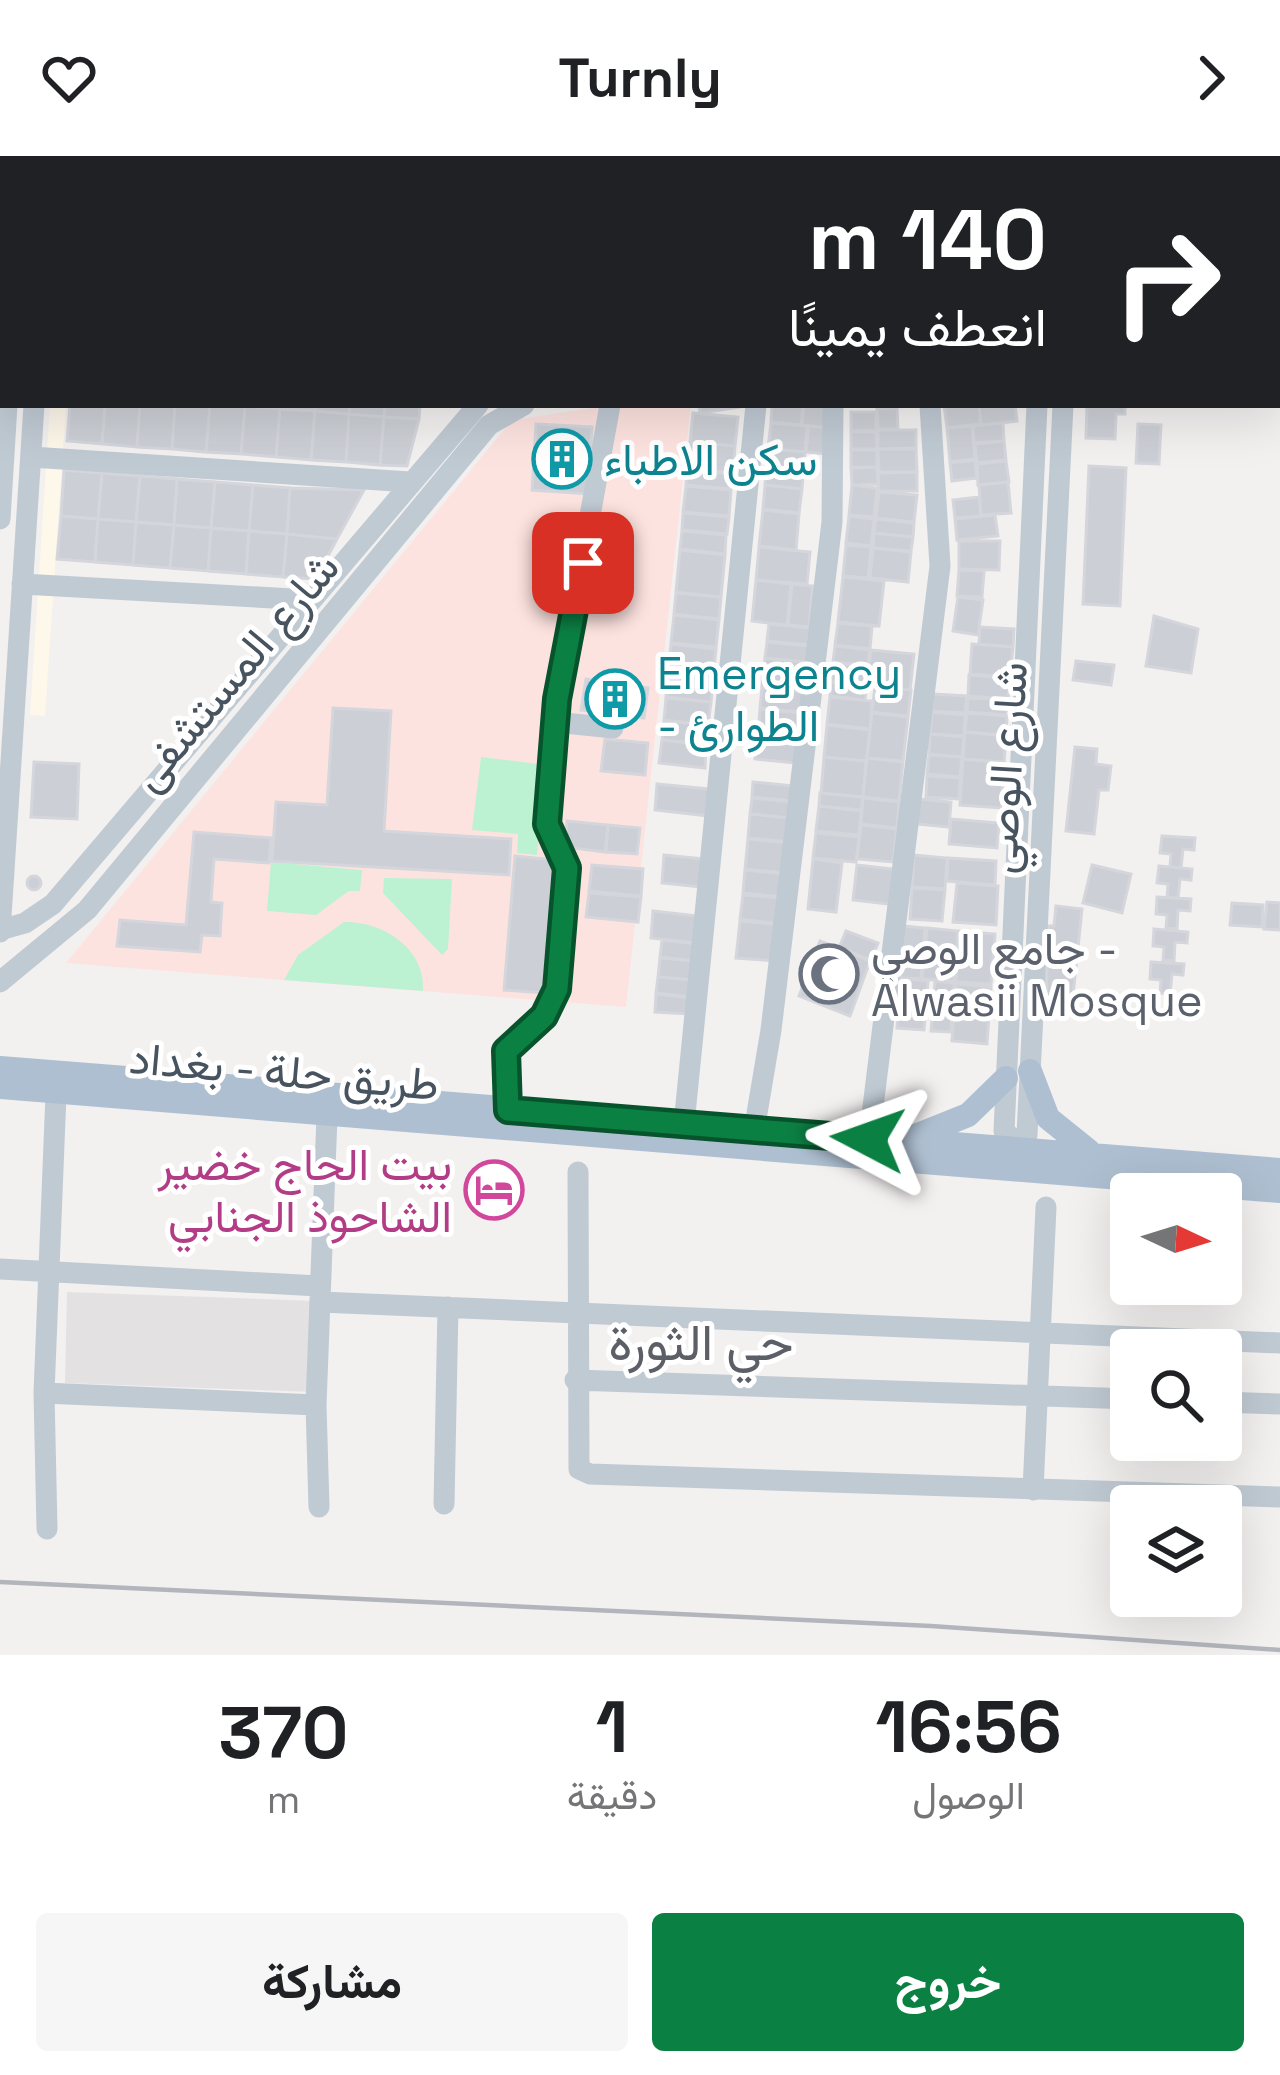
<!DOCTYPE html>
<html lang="ar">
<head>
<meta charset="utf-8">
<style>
	:root { --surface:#fff; --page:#f6f6f6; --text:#202124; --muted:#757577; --accent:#0b8043 }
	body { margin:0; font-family:"Space Grotesk",Vazirmatn,sans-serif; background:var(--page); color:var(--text); direction:rtl; height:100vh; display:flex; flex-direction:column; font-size:45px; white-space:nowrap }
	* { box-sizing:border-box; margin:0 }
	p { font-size:39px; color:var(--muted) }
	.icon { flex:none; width:66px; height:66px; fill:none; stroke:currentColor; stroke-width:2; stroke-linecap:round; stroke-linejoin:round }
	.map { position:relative; height:1499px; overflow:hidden; direction:ltr }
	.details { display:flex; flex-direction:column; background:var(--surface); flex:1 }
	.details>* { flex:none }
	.guide { position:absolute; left:0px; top:0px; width:1281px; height:252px; box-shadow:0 12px 48px #0002; direction:rtl; background:#202124; color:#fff; overflow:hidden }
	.needle { width:78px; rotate:94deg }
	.controls { position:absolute; left:1110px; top:1017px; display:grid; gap:24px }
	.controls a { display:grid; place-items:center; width:132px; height:132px; border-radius:12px; background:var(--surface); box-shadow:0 12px 48px #0002; font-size:60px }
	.pin { position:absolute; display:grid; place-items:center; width:102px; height:102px; color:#fff; margin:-51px; border-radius:24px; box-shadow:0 6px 18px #0006 }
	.me { position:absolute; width:132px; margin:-66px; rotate:274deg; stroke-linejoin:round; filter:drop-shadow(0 0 9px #0008) }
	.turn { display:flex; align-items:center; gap:42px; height:252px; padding:0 36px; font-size:54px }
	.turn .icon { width:156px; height:156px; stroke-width:2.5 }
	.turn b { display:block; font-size:84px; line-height:102px }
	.eta { display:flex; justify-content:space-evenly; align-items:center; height:204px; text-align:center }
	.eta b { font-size:72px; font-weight:700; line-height:84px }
	.cta { display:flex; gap:24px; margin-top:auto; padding:24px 36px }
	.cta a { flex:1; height:138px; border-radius:12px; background:var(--accent); color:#fff; font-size:48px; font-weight:700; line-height:138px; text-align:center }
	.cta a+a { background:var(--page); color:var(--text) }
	header { display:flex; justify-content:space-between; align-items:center; height:156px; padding:0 36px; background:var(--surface); font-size:54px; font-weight:700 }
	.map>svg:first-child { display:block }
</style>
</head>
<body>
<header><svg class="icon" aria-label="forward" viewBox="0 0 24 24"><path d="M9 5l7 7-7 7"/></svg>Turnly<svg class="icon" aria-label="heart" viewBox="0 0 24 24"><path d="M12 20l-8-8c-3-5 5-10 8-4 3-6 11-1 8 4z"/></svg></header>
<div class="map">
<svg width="1280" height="1499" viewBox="0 0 1280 1499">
	<rect width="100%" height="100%" fill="#f3f0f0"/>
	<!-- commercial -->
	<path fill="#fdf8ea" d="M50,249H66L45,560L30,559Z"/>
	<!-- education -->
	<path fill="#e4e1e2" d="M67,1136L316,1145L314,1236L65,1227Z"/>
	<!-- medical -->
	<path fill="#fde3e0" d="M614,249H691L626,851L66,807L512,264Z"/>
	<!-- green -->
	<path fill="#bcf2d2" d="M481,601L546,609L537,699L517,697L518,678L472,674Z
		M271,706L362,714L360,735H349L316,759L267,755Z
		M384,722L452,723L448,793L442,799L383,737Z
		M344,766C382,765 426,792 423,835L284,824L298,799Z"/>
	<!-- building -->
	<path fill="#cccfd5" stroke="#d4d6dc" stroke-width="3" d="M82,0H137L82,3Z
		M137,0H197L137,3Z
		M291,0H357L291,3Z
		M645,0H693L694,3H646Z
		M890,0H936V3H890Z
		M70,249H105L102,288L67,285Z
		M105,249H140L137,291L102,288Z
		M140,249H175L172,293L137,291Z
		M175,249H210L206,296L172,293Z
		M210,249L245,250L241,298L206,296Z
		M280,249H315V255L280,253Z
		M315,249H350L349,258L315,255Z
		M350,249H385L384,261L349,258Z
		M385,249H420L419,263L384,261Z
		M699,249H740V251L700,257Z
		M772,249L803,250L801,269L771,266Z
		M804,249L832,252L830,272L802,269Z
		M944,249H979L981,268L947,272Z
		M979,249H1015L1017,265L981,269Z
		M1087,249H1125V258H1116L1115,283L1086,282Z
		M245,250L280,253L276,301L241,298Z
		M897,252L898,273H878L877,253Z
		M280,253L315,255L311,304L276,301Z
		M315,255L349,258L346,306L311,304Z
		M851,256H876V275H851Z
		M693,257L738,261L735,290L690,286Z
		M349,258L384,261L380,309L346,306Z
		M384,261L419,263L407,310L380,309Z
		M771,267L807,270L805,296L768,292Z
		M1003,267L1004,285L974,287L973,270Z
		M536,268L592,271L588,338L532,334Z
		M1138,268L1161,269L1159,308L1136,307Z
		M809,270L830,272L827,298L806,296Z
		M972,270L975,303L950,306L947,272Z
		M878,274H916V292L878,293Z
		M851,276H876L877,293H851Z
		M1004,285L1006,304L977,307L975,288Z
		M690,286L735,290L733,317L687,313Z
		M768,293L805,296L802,333L765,329Z
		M878,293H916L917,316H879Z
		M851,294H877V311H851Z
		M975,304L977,322L952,325L950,307Z
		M1006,305L1009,326L978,329L977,308Z
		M1089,310L1126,312L1120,450L1083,448Z
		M877,311L878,328L852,329L851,312Z
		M64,314L102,317L98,363L61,360Z
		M687,314L733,318L731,333L686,329Z
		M917,316V335H879L878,317Z
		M102,317L140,320L136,366L98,363Z
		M140,320L177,323L174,369L136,366Z
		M177,323L215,326L211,372L174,369Z
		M215,326L253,329L249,375L211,372Z
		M1008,326L1011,357L981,359L979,329Z
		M253,329L290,332L287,378L249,375Z
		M765,329L802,333L799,357L763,353Z
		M852,329L877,332L874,361L849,359Z
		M686,330L731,334L729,360L683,356Z
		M290,332L364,334L337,383L287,378Z
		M879,336L917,339L914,366L876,362Z
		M979,341L981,360L955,362L953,344Z
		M763,354L799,358L796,394L759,390Z
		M683,357L729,361L727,378L682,374Z
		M995,359L998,380L957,384L955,363Z
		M61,360L98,363L95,406L57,403Z
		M849,360L874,363L871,390L846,387Z
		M98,363L136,366L133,409L95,406Z
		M876,363L914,367L913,381L874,377Z
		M136,366L174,369L170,412L133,409Z
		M174,369L211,372L208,415L170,412Z
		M211,372L249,375L246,418L208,415Z
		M249,375L287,378L283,421L246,418Z
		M682,375L726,379L725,398L680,393Z
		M874,377L913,381L911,395L873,392Z
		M287,378L337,383L316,423L283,421Z
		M959,385H1000L999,414L959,413Z
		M846,389L871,391L868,422L843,420Z
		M759,391L810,396L807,428L756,424Z
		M873,392L911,396L908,426L870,422Z
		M680,394L725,399L721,441L676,436Z
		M959,414L984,415L982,441L957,440Z
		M843,421L884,425L879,470L838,466Z
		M756,424L791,428L787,469L752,465Z
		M792,428L813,430L809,471L788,469Z
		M676,437L721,441L719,463L674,458Z
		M958,441L983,444L978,479L953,475Z
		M674,459L719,464L716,491L671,487Z
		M1154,460L1198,473L1191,517L1146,510Z
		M838,467L872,470L870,493L835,489Z
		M769,468L810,472L808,489L767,485Z
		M980,471L1014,473L1013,491L979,488Z
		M767,486L808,490L806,506L765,502Z
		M671,488L716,493L713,522L668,518Z
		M972,488L1013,491L1010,521L970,518Z
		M835,490L870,494L868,509L833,506Z
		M871,494L914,498L910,534L867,529Z
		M765,502L806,506L803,535L762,531Z
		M1076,505L1114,509L1111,529L1073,524Z
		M833,507L868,511L866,529L831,526Z
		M668,519L713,523L711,546L666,541Z
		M969,519L1010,522L1008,543L968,540Z
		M586,523L648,532L644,562L581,554Z
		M831,526L866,530L865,544L830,540Z
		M875,531L911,534L908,560L872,556Z
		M762,532L803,536L801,556L760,552Z
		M933,538L967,540L965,557L932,555Z
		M830,541L872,545L870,573L827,568Z
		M666,542L711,546L708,569L664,564Z
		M968,542L1008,544L1007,559L967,556Z
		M333,552L391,555L384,675L511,683L509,719L272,705L276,646L327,649Z
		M760,553L801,557L799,580L758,576Z
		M932,556L965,559L964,580L930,578Z
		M872,557L908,561L903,605L867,602Z
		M967,557L1007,560L1006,579L965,576Z
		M664,565L708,569L707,588L662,584Z
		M827,569L870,574L866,605L824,601Z
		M758,576L799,580L796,607L755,603Z
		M965,576L1006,580L1004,606L963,603Z
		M930,578L964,581L962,601L929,598Z
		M605,583L648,587L645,619L601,615Z
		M662,584L706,589L705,612L659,607Z
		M1075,591L1097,593L1096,608L1111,610L1108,634H1099L1094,678L1066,675Z
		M929,599L962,601L960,621L927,618Z
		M824,601L866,605L863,641L821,637Z
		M867,602L903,606L899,645L863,641Z
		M963,603L1004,607L1001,652L960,649Z
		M34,606L79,608L77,663L31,661Z
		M927,620L960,622L959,643L926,641Z
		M753,626L794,630L792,645L752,641Z
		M657,628L711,633L709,660L655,654Z
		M820,637L863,641L861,654L819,650Z
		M752,642L792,646L791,662L750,658Z
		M863,642L899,646L897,672L861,668Z
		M919,643L951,646L949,671L917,668Z
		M819,650L861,655L859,679L816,675Z
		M750,658L791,662L789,686L748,682Z
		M951,663L999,667L997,692L949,688Z
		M567,665L608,669L605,696L565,691Z
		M608,669L640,672L637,698L606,696Z
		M861,669L897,673L893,706L857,703Z
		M194,676L271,682L269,707L214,703L211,746L222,747L220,780L202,779L200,796L117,790L120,764L186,769Z
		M816,677L859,681L856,706L813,702Z
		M1162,680L1195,682L1194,694L1183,693L1181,712L1170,711L1171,698L1160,697Z
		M748,683L789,687L785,717L745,713Z
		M664,699L705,703L702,731L662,727Z
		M914,699L947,702L945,733L912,731Z
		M515,700L556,704L545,837L504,834Z
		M948,702L996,705L995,729L947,725Z
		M813,703L842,707L836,756L808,753Z
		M592,709L643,713L641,740L589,735Z
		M857,709L893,713L889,748L853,744Z
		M1092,709L1131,718L1122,757L1083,747Z
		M1159,710L1192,713L1191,724L1180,723L1178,742L1167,741L1168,728L1157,727Z
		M745,714L785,718L783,741L743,737Z
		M27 727a7 7 0 1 1 14 0a7 7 0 1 1-14 0Z
		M957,727L998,730L996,769L953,766Z
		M912,732L945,734L942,765L910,763Z
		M589,737L641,741L638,766L586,761Z
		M743,739L783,742L781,768L740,763Z
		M1157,741L1191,743L1190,755L1178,754L1177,773L1166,772L1167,759L1156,758Z
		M1267,746L1280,747V774L1264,773Z
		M1232,747L1263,749L1262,771L1230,769Z
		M1056,750L1082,753L1072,849L1046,846L1048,770H1054Z
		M653,755L698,760L695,787L651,782Z
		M740,765L781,769L777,805L736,802Z
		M904,770L925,772L921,823L900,822Z
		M927,772L958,775L954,825L922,823Z
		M1154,773L1188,776L1187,787L1175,786L1174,805L1163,804L1164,791L1153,790Z
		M846,775L878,787L871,804L839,792Z
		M960,775L995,778L991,828L956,826Z
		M662,784L697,788L695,805L660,801Z
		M820,785L870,805L850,860L799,840Z
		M660,802L695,805L693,824L658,821Z
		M1151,806L1184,808L1183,819L1172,818L1170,838L1160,837L1161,824L1150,823Z
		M658,821L693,824L692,841L656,837Z
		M900,822L928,825L924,874L897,872Z
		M935,825L954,827L951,876L931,875Z
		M956,828L991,831L987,888L952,885Z
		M656,838L692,842L690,858L655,856Z"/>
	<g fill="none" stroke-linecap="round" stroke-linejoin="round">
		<!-- minor -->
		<path stroke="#c0cad3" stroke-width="21" d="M506,0V3
			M605,0V3
			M713,0L714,3
			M872,0L873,3
			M23,3V0
			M50,3V0
			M218,3V0
			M374,3V0
			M1049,3V0
			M1074,3L1075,0
			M1278,22L1280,21
			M0,51H3
			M0,186H3
			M1037,249L1004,975L1014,984L1027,979L1063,249
			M31,301L410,326
			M0,363L7,249
			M22,428L310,444
			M555,566L613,572
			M0,774L25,767L53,748L478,249
			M0,776L34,249
			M0,826L87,754L489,269L524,249
			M507,954L506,895L553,847L568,728L567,712L547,668L557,543L610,249
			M684,968L756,249
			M754,975L771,874L832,366L833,249
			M869,983L940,410L930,249
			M578,1016L579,1313L590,1318L1280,1341
			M0,1113L319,1130
			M320,1146L1280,1187
			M575,1224L1131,1243
			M44,1237L316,1249
			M1221,1246L1280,1248
			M1033,1334L1046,1051
			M444,1348L448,1151
			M319,1351L316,1249L327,960
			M47,1373L44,1237L56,938"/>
		<!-- major -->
		<path stroke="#aebfd1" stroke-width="24" d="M0,912L1280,1014
			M1030,915L1048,962L1089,995
			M0,931L1280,1035
			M908,983L968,959L1006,922"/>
		<!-- rail -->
		<path stroke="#b2b5bb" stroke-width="4.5" d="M0,1426L931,1470L1280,1494"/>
	</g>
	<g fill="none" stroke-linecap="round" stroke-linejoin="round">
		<defs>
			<path id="route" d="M583,407L557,543L547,668L567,712L557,833L544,860L506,895L508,954L868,983"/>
		</defs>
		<!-- route casing -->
		<use href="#route" stroke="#07532c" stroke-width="30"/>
		<!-- route -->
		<use href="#route" stroke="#0b8043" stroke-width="21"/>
	</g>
	<!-- icons -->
	<defs>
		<symbol id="building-ring" viewBox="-11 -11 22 22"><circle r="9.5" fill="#fff" stroke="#0f9aa8" stroke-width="1.5"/><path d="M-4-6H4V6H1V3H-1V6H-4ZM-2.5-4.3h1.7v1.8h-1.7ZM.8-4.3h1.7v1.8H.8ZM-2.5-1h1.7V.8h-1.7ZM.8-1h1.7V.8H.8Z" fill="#0f9aa8"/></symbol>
		<symbol id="mosque-ring" viewBox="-11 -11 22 22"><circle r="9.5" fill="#fff" stroke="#6b7280" stroke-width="1.5"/><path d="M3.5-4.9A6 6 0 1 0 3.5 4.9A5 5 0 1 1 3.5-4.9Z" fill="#6b7280"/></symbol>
		<symbol id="hotel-ring" viewBox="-11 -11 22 22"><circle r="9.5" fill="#fff" stroke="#d1479c" stroke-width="1.5"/><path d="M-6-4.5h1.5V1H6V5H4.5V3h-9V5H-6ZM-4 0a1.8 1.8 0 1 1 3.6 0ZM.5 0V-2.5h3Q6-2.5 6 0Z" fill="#d1479c"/></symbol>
	</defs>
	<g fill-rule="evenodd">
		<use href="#building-ring" x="529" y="270" width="66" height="66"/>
		<use href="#building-ring" x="582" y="510" width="66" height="66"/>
		<use href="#mosque-ring" x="796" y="785" width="66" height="66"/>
		<use href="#hotel-ring" x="461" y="1001" width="66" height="66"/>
	</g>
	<g text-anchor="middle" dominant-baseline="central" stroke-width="10" stroke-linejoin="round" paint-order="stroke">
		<!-- culture labels -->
		<g font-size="45" fill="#0d838f" stroke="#fff" text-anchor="start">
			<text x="604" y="303">سكن الاطباء</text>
			<text x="657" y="517">Emergency<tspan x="657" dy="52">- الطوارئ</tspan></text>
		</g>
		<!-- street labels -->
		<g font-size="45" fill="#47535f" stroke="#fff">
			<text transform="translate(235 515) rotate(-50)">شارع المستشفى</text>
			<text transform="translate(1006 612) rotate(-87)">شارع الوصي</text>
			<text transform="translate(284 915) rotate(5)">طريق حلة - بغداد</text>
		</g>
		<!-- worship labels -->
		<g font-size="45" fill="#5b616d" stroke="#fff" text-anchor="start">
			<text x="871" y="792">جامع الوصي -<tspan x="871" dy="52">Alwasii Mosque</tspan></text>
		</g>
		<!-- hotel labels -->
		<g font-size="45" fill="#b23c85" stroke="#fff" text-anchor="end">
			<text x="452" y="1008">بيت الحاج خضير<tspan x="452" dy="52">الشاحوذ الجنابي</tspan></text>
		</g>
		<!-- quarter labels -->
		<g font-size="51" fill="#5c6066" stroke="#fff">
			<text x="701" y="1186">حي الثورة</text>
		</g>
	</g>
</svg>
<div class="controls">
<a><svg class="needle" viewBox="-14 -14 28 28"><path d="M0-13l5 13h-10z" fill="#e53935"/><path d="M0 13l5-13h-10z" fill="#757577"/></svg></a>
<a><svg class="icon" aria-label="search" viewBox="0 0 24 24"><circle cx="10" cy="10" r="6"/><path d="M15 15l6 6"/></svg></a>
<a><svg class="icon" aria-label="layers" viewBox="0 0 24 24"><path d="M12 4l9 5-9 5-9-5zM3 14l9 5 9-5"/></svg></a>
</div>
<div class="pin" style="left:583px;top:407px;background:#d93025"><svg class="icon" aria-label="arrive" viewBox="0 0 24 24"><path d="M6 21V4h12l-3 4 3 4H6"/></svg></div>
<svg class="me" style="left:868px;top:983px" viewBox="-20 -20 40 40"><path d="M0-17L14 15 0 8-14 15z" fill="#0b8043" stroke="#fff" stroke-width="4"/></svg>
<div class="guide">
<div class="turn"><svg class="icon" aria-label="right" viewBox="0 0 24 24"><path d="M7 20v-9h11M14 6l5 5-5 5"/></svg><div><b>140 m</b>انعطف يمينًا</div></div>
</div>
</div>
<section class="details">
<div class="eta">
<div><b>16:56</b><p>الوصول</p></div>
<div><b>1</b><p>دقيقة</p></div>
<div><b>370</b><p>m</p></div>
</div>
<div class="cta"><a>خروج</a><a>مشاركة</a></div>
</section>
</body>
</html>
